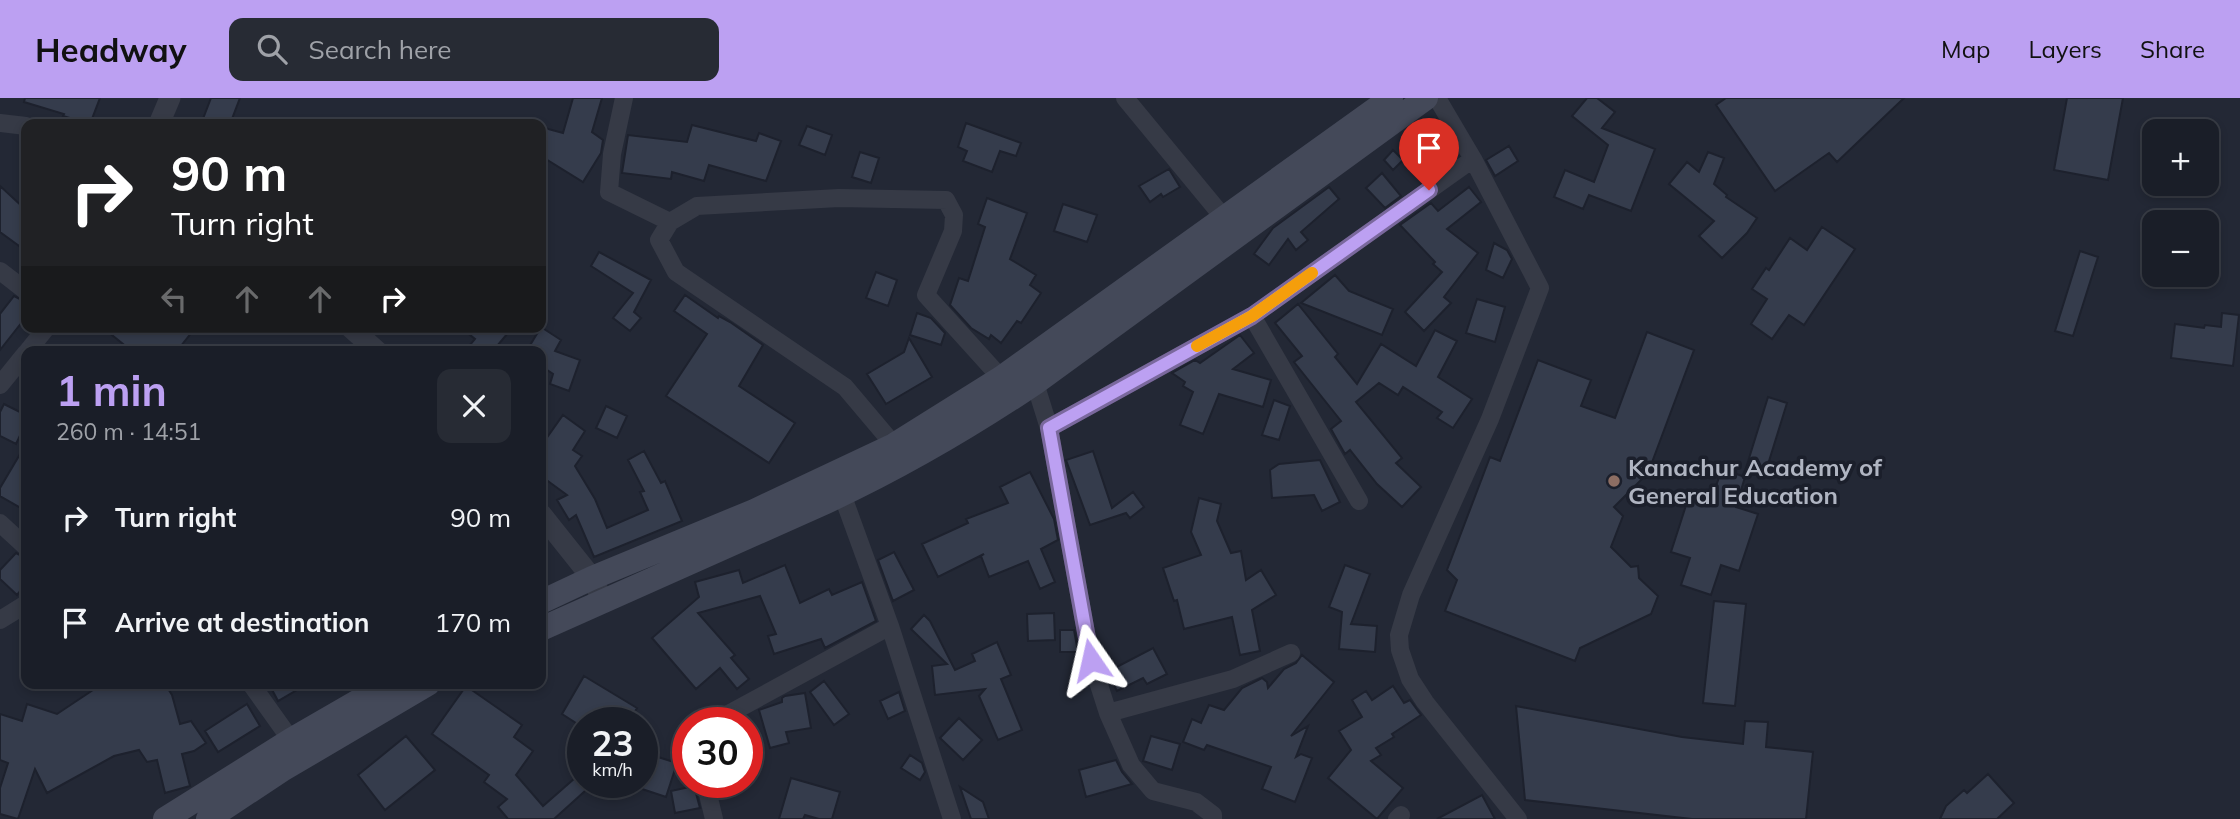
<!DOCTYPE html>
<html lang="en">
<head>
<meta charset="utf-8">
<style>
	:root { --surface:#1a1e28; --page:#272b34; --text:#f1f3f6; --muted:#9fa2a8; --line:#383c45; --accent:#bca0f2 }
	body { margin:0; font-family:Mulish,sans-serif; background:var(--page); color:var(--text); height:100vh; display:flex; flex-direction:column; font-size:26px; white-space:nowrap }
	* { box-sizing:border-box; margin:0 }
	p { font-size:23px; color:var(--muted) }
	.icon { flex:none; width:38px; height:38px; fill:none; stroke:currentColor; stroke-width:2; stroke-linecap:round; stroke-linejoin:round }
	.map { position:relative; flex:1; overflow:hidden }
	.drawer { position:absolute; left:21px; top:248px; width:525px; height:343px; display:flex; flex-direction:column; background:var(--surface); border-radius:14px; box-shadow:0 4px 10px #0003,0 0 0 2px var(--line) }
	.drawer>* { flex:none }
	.hud { position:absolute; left:21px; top:21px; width:525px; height:214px; border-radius:14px; box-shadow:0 4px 10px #0003,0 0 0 2px var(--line); background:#202124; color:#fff; overflow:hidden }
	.tools { position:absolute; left:2142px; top:21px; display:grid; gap:14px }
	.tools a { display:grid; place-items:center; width:77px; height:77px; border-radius:14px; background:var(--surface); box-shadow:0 4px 10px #0003,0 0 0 2px var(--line); font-size:35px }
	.speed { position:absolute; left:567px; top:609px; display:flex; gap:14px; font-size:35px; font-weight:700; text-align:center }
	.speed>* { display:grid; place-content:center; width:91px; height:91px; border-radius:50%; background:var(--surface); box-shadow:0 4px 10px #0003,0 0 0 2px var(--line); line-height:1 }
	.speed small { font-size:18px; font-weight:400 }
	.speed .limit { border:10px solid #d22; background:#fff; color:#111 }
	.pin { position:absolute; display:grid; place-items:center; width:60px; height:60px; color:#fff; margin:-72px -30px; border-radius:50% 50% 50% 0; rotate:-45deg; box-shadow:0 0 7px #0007 }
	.pin .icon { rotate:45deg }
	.me { position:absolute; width:77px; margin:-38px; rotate:349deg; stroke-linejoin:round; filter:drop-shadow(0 0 5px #0008) }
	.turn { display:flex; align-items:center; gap:24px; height:147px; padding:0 35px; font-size:32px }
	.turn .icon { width:91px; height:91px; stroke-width:2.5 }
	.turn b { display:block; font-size:49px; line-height:60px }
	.lanes { display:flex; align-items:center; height:66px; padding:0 35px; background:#0003; justify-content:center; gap:35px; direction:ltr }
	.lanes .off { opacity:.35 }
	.round { display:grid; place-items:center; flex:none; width:74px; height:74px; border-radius:14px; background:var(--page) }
	.headline { display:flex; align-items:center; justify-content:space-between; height:119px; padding:0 35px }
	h1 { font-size:42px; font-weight:700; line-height:52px; color:var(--accent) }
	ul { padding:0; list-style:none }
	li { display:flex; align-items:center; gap:21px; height:105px; padding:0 35px }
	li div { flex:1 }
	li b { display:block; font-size:26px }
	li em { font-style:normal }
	header { display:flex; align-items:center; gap:42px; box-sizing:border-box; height:98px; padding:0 35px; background:var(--accent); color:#111 }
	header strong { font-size:33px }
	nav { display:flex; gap:38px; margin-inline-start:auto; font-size:24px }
	.search { width:490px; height:63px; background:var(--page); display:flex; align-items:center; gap:18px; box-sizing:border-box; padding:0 24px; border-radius:14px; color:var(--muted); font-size:26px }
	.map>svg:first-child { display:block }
</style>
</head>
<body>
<header>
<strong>Headway</strong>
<div class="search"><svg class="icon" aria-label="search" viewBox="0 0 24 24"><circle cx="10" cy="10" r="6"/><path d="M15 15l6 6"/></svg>Search here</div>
<nav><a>Map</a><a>Layers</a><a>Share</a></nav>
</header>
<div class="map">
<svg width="2240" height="721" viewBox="0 0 2240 721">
	<rect width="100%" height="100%" fill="#232835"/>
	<!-- building -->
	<path fill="#353c4c" stroke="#1d212d" stroke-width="2" d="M25,0H100L90,26L63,18L64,16L24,4Z
		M211,0H240L230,26H201Z
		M573,0H602L592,34L603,42L601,55L583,84L541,58V29L563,35Z
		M1587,0H1597L1615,14L1602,30L1655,51L1631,113L1589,97L1583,111L1554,99L1565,72L1594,84L1608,47L1572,18Z
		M1726,0H1904L1837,64L1829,55L1775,93L1716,7Z
		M2067,0H2123L2108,82L2054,72Z
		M966,25L1021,45L1016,58L1000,53L992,74L963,63L967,53L958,49Z
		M692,27L756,43L759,35L781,43L766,83L709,67L704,83L672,74L671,81L622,75L628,37L687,44Z
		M807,28L832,37L825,57L799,47Z
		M1509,48L1518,63L1495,78L1486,62Z
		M1393,52L1403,62L1393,72L1384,62Z
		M860,54L879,60L871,85L852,79Z
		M1708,54L1724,60L1714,86L1727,97L1726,99L1757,120L1747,135L1722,160L1699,138L1714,123L1669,86L1687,64L1699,74Z
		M1169,71L1180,89L1163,99L1161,96L1150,104L1139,88Z
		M1382,75L1401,98L1385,110L1366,90Z
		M0,88L26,112V153L0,134Z
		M1329,89L1339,101L1301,134L1308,142L1296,152L1288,141L1269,167L1254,156L1273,130Z
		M1469,89L1481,104L1447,131L1478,155L1444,199L1451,205L1424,233L1405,214L1442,174L1433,166L1435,164L1400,127L1431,105L1438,113Z
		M987,100L1027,115L1010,161L1036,177L1030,187L1041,195L1021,225L1017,223L1001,245L991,237L989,241L971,230L950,207L959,180L968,183L985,129L978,126Z
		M1063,106L1097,117L1087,144L1054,133Z
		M1822,129L1855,151L1804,227L1789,217L1772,241L1751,226L1767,201L1752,191L1766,170L1769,172L1790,140L1807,152Z
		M1494,145L1507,152L1512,161L1503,180L1486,172Z
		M2080,153L2098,159L2073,238L2055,233Z
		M599,154L651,182L634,214L641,220L630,233L613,220L633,195L591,168Z
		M876,174L897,182L888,208L866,200Z
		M1335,177L1349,193L1393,211L1382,237L1301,205Z
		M685,197L718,220L719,218L730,224L763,247L739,288L795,325L769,365L666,298L707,236L674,213Z
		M14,198L26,204V219L0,252V216Z
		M1477,201L1505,209L1495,244L1466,235Z
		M1298,206L1338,256L1335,259L1357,286L1381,246L1416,268L1435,232L1457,243L1438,279L1472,301L1453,330L1437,320L1442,314L1403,289L1398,297L1379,285L1356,304L1402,360L1396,365L1421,389L1402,409L1377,386L1350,352L1345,356L1331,331L1341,323L1294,264L1302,258L1275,225Z
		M917,215L931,220L945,235L941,247L910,237Z
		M2222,215L2239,217L2233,268L2171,260L2175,226L2204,230L2205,227L2221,229Z
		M102,229H196L176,254H133Z
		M460,229H513L492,254H464L475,241Z
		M541,229L561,242L555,253L580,262L569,293L550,286L553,276L544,270L541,276V254H526Z
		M1647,234L1694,252L1648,375L1614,409L1623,418L1611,449L1631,469L1638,468L1639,480L1658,498L1651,516L1580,550L1575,563L1445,513L1457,482L1447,472L1490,359L1500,363L1538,262L1591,282L1581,308L1615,320Z
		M1240,237L1254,255L1233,271L1271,282L1263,309L1219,296L1203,336L1180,327L1193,294L1183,288L1185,284L1172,275L1195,262L1200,265Z
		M909,240L932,279L886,306L867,276L904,254Z
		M1768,299L1787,305L1765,376L1746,370Z
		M1274,302L1290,308L1279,342L1262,337Z
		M4,306L26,317V325L16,346L0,338V314Z
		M606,308L627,318L617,340L596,330Z
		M563,317L585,333L573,352L582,358L575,368L595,401L607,430L648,412L640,394L644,393L628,362L644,353L661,385L665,383L682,423L594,459L576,417L569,422L557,402L567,397L541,378V348Z
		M26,346V413L0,398V390Z
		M1093,353L1112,410L1133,394L1144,409L1130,420L1126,415L1090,427L1066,362Z
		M1320,362L1340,404L1322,413L1314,397L1272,400L1270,372L1279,366Z
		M1722,371L1745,379L1736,409L1758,416L1739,473L1721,467L1711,497L1681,487L1690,460L1671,454L1690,395L1711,402Z
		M1030,374L1054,421L1058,442L1041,451L1055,484L1040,491L1028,463L989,479L981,458L984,456L938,479L922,446L968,425L966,421L1008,405L1000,389Z
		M1199,400L1221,406L1217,423L1231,455L1241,453L1246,482L1261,472L1276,497L1252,512L1260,553L1240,557L1232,519L1184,531L1177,502L1174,503L1163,470L1201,457L1191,434Z
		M894,454L914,492L893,503L878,462Z
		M16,455L26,460V486L17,497L0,481V472Z
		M785,467L800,505L829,491L832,497L862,484L876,523L825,550L821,541L774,556L768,538L776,536L760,498L698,515L735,557L731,560L749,581L737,591L720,570L696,591L652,540L699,499L695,484L739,472L743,485Z
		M1345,467L1370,476L1351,526L1377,528L1375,554L1339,551L1342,514L1329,509Z
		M1714,503L1746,506L1735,608L1703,605Z
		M1054,515L1055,542L1028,543L1027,516Z
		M924,517L930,523L955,572L975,563L972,556L997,544L1011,577L1001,581L1022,632L998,642L979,598L985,591L935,597L932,568L947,566L911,531Z
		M1060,532H1074L1078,554H1060Z
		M1153,550L1167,576L1147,586L1143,580L1117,593L1107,574Z
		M1302,557L1334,584L1291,638L1308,628L1296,659L1301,656L1312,660L1295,704L1262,691L1271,669L1207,647L1204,652L1183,644L1192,621L1201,625L1209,607L1224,612L1242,590L1262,580L1267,584L1268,590L1284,571L1296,565Z
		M584,578L637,610L628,625H576L562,616Z
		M824,583L849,616L834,627L810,594Z
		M102,586H165L172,597L180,626L191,623L206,645L194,653L182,656L190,688L165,695L157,662L147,664L139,652L114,658L47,695L35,671L18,721L0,716V690L8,665L0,662V616L22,623L27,606L57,616Z
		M269,586H307L278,603Z
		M466,588L522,627L514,639L533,653L516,677L543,708L583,673V684H595L554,721H508L498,709L507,701L484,684L489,677L432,636Z
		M1393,588L1404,605L1410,602L1421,617L1392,636L1394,639L1376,650L1381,657L1371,663L1403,690L1377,721L1328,680L1351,652L1339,633L1362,619L1352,602L1366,593L1372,602Z
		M899,594L905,613L888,621L880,603Z
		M805,595L811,630L786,634L789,645L770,650L759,612L782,604V600L785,598Z
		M247,606L260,628L218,654L205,633Z
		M1516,608L1682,639L1743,646L1745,623L1768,624L1766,649L1813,654L1806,721H1692L1525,702Z
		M959,620L982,642L963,662L940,640Z
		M406,638L435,672L385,712L358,677Z
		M1151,638L1180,646L1172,672L1143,663Z
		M642,654L677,665L666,699L642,691Z
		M910,657L922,665L925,674L920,682L901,670Z
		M1116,662L1122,674L1132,686L1086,699L1079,672Z
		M1988,676L2014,705L1997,721H1940L1946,708L1964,692L1967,695Z
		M791,680L840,694L832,721H819L805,717L803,721H779Z
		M694,688L700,710L675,715L671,693Z
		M960,689L983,704L989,721H971Z
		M1482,697L1495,721H1437Z"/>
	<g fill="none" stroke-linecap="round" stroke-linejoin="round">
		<!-- minor -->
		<path stroke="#363a46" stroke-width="18" d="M624,0L612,56L609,94L670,124
			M1125,0L1224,120
			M1437,0L1473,61L1540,190L1490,321L1411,497L1399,537L1400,552L1410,581L1425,604L1518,721
			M0,25L26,28
			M0,173L26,193
			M27,254L47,229
			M1035,285L1049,330L1091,562L1108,615L1131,667L1153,693L1196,704L1213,717V721
			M0,287L26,255
			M1049,330L1252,218
			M894,347L845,289L676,174L659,142L670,124L697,108L839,100L946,102L954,117L953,133L926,197L1001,280
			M842,396L890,528L952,721
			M1359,403L1252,218L1473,61
			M0,425L26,449
			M0,522L26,506
			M251,586L291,642
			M1108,615L1233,581L1291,555
			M712,625L890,528
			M705,684L714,721
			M1397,721L1401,717"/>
		<!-- tertiary -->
		<path stroke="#363a46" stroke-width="21" d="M159,26L170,0
			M350,229L378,254
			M541,416L592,480L599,495"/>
		<!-- secondary -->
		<path stroke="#444959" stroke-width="24" d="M541,504L592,480L754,413L894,347L1001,280L1391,0
			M541,531L826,404C899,370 968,330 1035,285L1426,0
			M165,721L291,642L388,586
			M208,721L282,672L428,586"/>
	</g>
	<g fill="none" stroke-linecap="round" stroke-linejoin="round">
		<defs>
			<path id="route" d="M1091,562L1049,330L1252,218L1429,92"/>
		</defs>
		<!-- route casing -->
		<use href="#route" stroke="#7a689d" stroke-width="18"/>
		<!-- route -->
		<use href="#route" stroke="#bca0f2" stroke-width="12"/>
		<!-- slow -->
		<path stroke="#f59e0b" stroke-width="12" d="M1197,248L1252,218L1312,175"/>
	</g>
	<!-- markers -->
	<circle fill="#8d6e63" stroke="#1b1f2b" stroke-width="2.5" cx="1614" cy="383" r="7"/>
	<g text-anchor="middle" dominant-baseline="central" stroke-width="7" stroke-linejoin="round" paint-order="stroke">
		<!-- poi labels -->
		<g font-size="24" font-weight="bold" fill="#b0b5c2" stroke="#1b1f2b" text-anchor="start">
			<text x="1628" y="369">Kanachur Academy of<tspan x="1628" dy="28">General Education</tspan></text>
		</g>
	</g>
</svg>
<div class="tools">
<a>+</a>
<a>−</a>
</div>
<div class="speed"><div>23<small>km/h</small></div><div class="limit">30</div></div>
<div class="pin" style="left:1429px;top:92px;background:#d93025"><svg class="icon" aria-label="arrive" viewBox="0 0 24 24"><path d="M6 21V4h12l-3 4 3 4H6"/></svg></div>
<svg class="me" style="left:1091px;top:562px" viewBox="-20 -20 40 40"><path d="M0-17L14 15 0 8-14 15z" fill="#bca0f2" stroke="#fff" stroke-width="4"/></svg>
<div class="hud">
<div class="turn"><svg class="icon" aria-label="right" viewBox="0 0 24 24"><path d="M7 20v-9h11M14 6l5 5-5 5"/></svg><div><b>90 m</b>Turn right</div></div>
<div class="lanes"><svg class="icon off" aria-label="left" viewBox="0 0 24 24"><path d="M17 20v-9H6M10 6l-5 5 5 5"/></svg><svg class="icon off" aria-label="ahead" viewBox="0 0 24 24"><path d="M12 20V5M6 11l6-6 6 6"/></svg><svg class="icon off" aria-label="ahead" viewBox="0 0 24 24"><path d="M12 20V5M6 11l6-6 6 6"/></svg><svg class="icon" aria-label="right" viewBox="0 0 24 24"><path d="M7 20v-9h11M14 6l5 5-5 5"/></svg></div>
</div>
<section class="drawer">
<div class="headline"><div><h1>1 min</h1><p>260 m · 14:51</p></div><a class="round"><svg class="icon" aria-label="close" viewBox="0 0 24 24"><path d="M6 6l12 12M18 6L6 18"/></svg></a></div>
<ul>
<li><svg class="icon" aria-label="right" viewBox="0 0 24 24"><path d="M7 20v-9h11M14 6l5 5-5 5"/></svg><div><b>Turn right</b></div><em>90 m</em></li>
<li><svg class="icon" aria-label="arrive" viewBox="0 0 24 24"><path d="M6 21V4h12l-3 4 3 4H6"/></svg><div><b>Arrive at destination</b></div><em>170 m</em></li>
</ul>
</section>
</div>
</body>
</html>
